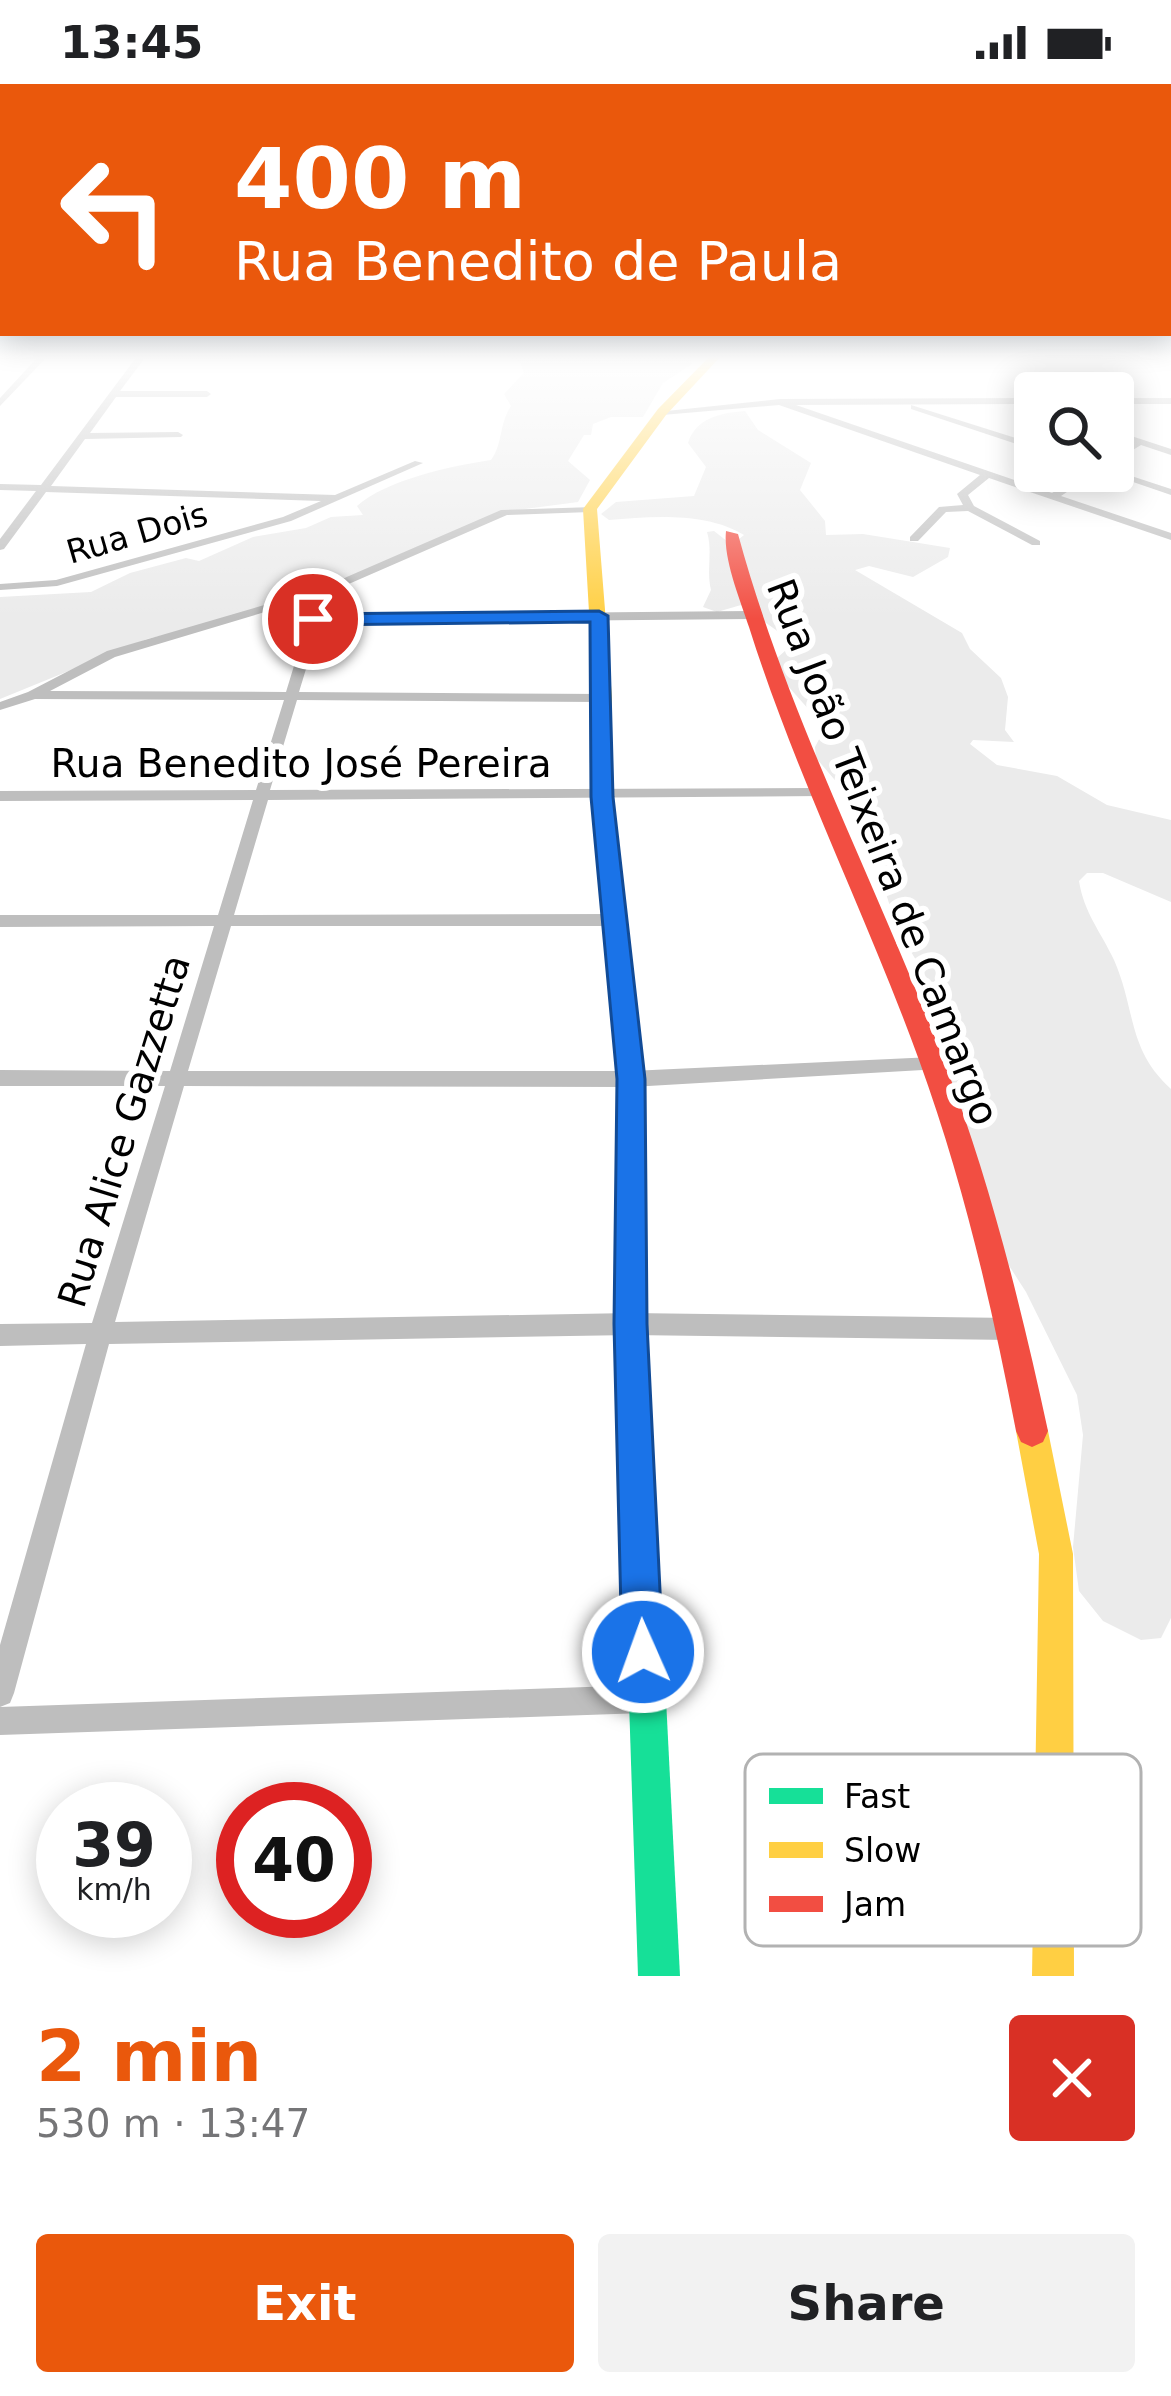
<!DOCTYPE html>
<html lang="en">
<head>
<meta charset="utf-8">
<style>
	:root { --surface:#fff; --page:#f2f2f2; --text:#202124; --muted:#757577; --accent:#ea580c }
	body { margin:0; font-family:"DejaVu Sans",sans-serif; background:var(--page); color:var(--text); height:100vh; display:flex; flex-direction:column; font-size:45px; white-space:nowrap }
	* { box-sizing:border-box; margin:0 }
	p { font-size:39px; color:var(--muted) }
	.icon { flex:none; width:66px; height:66px; fill:none; stroke:currentColor; stroke-width:2; stroke-linecap:round; stroke-linejoin:round }
	.map { position:relative; height:1892px; overflow:hidden }
	.details { display:flex; flex-direction:column; background:var(--surface); flex:1 }
	.details>* { flex:none }
	.hud { position:absolute; left:0px; top:0px; width:1173px; height:252px; box-shadow:0 6px 30px #0003; background:#ea580c; color:#fff; overflow:hidden }
	.tools { position:absolute; left:1014px; top:288px; display:grid; gap:24px }
	.tools a { display:grid; place-items:center; width:120px; height:120px; border-radius:12px; background:var(--surface); box-shadow:0 6px 30px #0003; font-size:60px }
	.speed { position:absolute; left:36px; top:1698px; display:flex; gap:24px; font-size:60px; font-weight:700; text-align:center }
	.speed>* { display:grid; place-content:center; width:156px; height:156px; border-radius:50%; background:var(--surface); box-shadow:0 6px 30px #0003; line-height:1 }
	.speed small { font-size:30px; font-weight:400 }
	.speed .limit { border:18px solid #d22; background:#fff; color:#111 }
	.pin { position:absolute; display:grid; place-items:center; width:102px; height:102px; color:#fff; margin:-51px; border:6px solid #fff; border-radius:50%; box-shadow:0 3px 12px #0007 }
	.me { position:absolute; width:132px; margin:-66px; rotate:358deg; stroke-linejoin:round; filter:drop-shadow(0 0 9px #0008) }
	.turn { display:flex; align-items:center; gap:42px; height:252px; padding:0 36px; font-size:54px }
	.turn .icon { width:156px; height:156px; stroke-width:2.5 }
	.turn b { display:block; font-size:84px; line-height:102px }
	.round { display:grid; place-items:center; flex:none; width:126px; height:126px; border-radius:12px; background:var(--page) }
	.summary { display:flex; align-items:center; justify-content:space-between; height:204px; padding:0 36px }
	h1 { font-size:72px; font-weight:700; line-height:90px; color:var(--accent) }
	.button { display:flex; gap:24px; margin-top:auto; padding:24px 36px }
	.button a { flex:1; height:138px; border-radius:12px; background:var(--accent); color:#fff; font-size:48px; font-weight:700; line-height:138px; text-align:center }
	.button a+a { background:var(--page); color:var(--text) }
	.status { display:flex; justify-content:space-between; align-items:center; height:84px; padding:0 60px; background:var(--surface); direction:ltr }
	.status svg { height:33px; fill:currentColor }
	.map>svg:first-child { display:block }
</style>
</head>
<body>
<div class="status"><b>13:45</b><svg viewBox="0 0 49 12"><path d="M0 12V9h3v3zM5 12V6h3v6zM10 12V3h3v9zM15 12V0h3v12zM26 1h20v11H26zM47 4h2v5h-2z"/></svg></div>
<div class="map">
<svg width="1171" height="1892" viewBox="0 0 1171 1892">
	<rect width="100%" height="100%" fill="#fff"/>
	<!-- green -->
	<path fill="#ebebeb" d="M505,271H692V280L663,299L643,333H611L593,340L591,351H584L568,377L590,396L578,418L502,428L371,487L305,504L261,528L147,555L0,615V513L91,508L130,489L186,474L199,477L253,453L306,444L331,433L363,431L357,422C386,396 451,382 491,376C503,360 499,340 511,322L504,310L524,289L520,278Z
		M745,327L758,346L811,379L800,406L825,437L826,451L863,450L950,464L948,473L913,493L869,482L855,486L962,549L970,565L1001,594L1008,613L1005,646L1014,658L973,656L970,660L997,681L1057,692L1107,721L1171,736V818L1103,789H1087L1079,797C1084,829 1101,848 1114,876C1136,926 1127,965 1171,1005V1534L1161,1554L1141,1556L1103,1537L1079,1507L1073,1463L1083,1351L1077,1311L1026,1208L970,1121L941,1019L949,952L920,909L916,876L897,845L866,745L846,709L816,674L815,663L825,644L773,585L777,574L794,559L741,521L717,528L703,523L711,506C706,485 713,468 707,448L714,447L732,461L744,451C707,428 652,432 609,436L601,430L616,418L694,412L706,383L688,359C696,334 720,329 745,327Z"/>
	<g fill="none" stroke-linecap="round" stroke-linejoin="round">
		<!-- street -->
		<path fill="#bebebe" fill-rule="evenodd" d="M0,271H231L235,273L231,275H144L120,307H207L211,310L207,313H116L90,349L178,348L183,351L181,353L85,355L51,402L335,411L415,377L423,379L291,437L57,502L0,506V500L56,496L283,433L321,417L46,408L4,465L0,466V455L36,407L0,406V400L41,401L135,275H45L0,322V314L36,275H0Z
			M993,271H1106L1162,274L1158,276L997,273Z
			M1035,314V320L796,321L1052,409L1086,387H1098L1061,412L1171,449V456L989,394L968,411L974,422L1040,457V461H1032L968,427L946,428L918,457H910V453L939,423L963,421L957,410L980,391L779,321L662,331L657,328L780,315Z
			M1113,314H1171V320H1113Z
			M911,321L1035,360V366L911,325Z
			M1113,346L1171,365V371L1141,361L1113,378V371L1133,359L1113,352Z
			M1113,386L1171,405V411L1101,387Z
			M594,423L595,425L590,428L507,431L328,509L322,531L749,527L755,531L749,535L320,539L299,608L603,610L610,614L603,618L297,616L270,706L817,704L824,709L822,712L268,716L234,831L616,830L624,836L616,842H231L188,987H631L933,973L940,975L942,980L940,985L631,1003L184,1002L115,1238L631,1229L1012,1234L1020,1237L1023,1245L1020,1253L1012,1256L631,1251L109,1260L14,1609L10,1619L0,1623V1561L86,1260L0,1262V1240L92,1239L165,1002H0V986L170,987L214,842L0,843V831H218L253,716L0,717V707L256,706L284,616L35,615L0,626V618L28,608L107,567L319,505L501,426ZM315,513L286,608L50,607L115,573Z
			M644,1601L654,1605L658,1615L654,1625L644,1629L0,1651V1623Z"/>
		<!-- fast -->
		<path fill="#16e098" fill-rule="evenodd" d="M631,1205L641,1209L646,1219L680,1892H638L616,1219L621,1209Z"/>
		<!-- slow -->
		<path fill="#ffcf43" fill-rule="evenodd" d="M711,271H722L666,331L597,425L612,614V713L643,995L646,1219L641,1229L631,1233L621,1229L616,1219L619,995L592,713L594,614L583,425L658,325Z
			M1032,1331L1043,1336L1048,1347L1073,1470L1074,1892H1032L1039,1470L1016,1347L1021,1336Z"/>
		<!-- jam -->
		<path fill="#f24e42" fill-rule="evenodd" d="M726,447L738,450C788,634 877,800 944,977C990,1097 1021,1222 1048,1347L1043,1358L1032,1363L1021,1358L1016,1347C992,1222 963,1097 919,976C866,830 796,692 749,543C740,515 723,475 726,447Z"/>
	</g>
	<!-- sky -->
	<linearGradient id="sky" x2="0" y2="1"><stop stop-color="#97b8d7"/><stop offset="0.51" stop-color="#fff"/><stop offset="1" stop-color="#fff" stop-opacity="0"/></linearGradient>
	<rect width="1171" height="535" fill="url(#sky)"/>
	<!-- route -->
	<path fill="#1a73e8" stroke="#114b97" stroke-width="3" d="M599,527L608,532L613,713L645,995L647,1240L663,1568L657,1582L643,1588L628,1582L622,1568L614,1240L617,995L591,713L590,538L313,541L304,535L313,530Z"/>
	<g text-anchor="middle" dominant-baseline="central" stroke-width="12" stroke-linejoin="round" paint-order="stroke">
		<!-- far-street labels -->
		<g font-size="33" fill="#000" stroke="#fff">
			<text transform="translate(137 449) rotate(-16)">Rua Dois</text>
		</g>
		<!-- street labels -->
		<g font-size="39" fill="#000" stroke="#fff">
			<text x="301" y="679">Rua Benedito José Pereira</text>
			<text transform="translate(883 768) rotate(69)">Rua João Teixeira de Camargo</text>
			<text transform="translate(124 1047) rotate(-73)">Rua Alice Gazzetta</text>
		</g>
	</g>
	<!-- legend -->
	<rect x="745" y="1670" width="396" height="192" rx="18" fill="#fff" stroke="#b2b2b2" stroke-width="3"/>
	<rect x="769" y="1704" width="54" height="16" fill="#16e098"/>
	<rect x="769" y="1758" width="54" height="16" fill="#ffcf43"/>
	<rect x="769" y="1812" width="54" height="16" fill="#f24e42"/>
	<g font-size="33" fill="#000">
		<text x="844" y="1724">Fast</text>
		<text x="844" y="1778">Slow</text>
		<text x="844" y="1832">Jam</text>
	</g>
</svg>
<div class="tools">
<a><svg class="icon" aria-label="search" viewBox="0 0 24 24"><circle cx="10" cy="10" r="6"/><path d="M15 15l6 6"/></svg></a>
</div>
<div class="speed"><div>39<small>km/h</small></div><div class="limit">40</div></div>
<div class="pin" style="left:313px;top:535px;background:#d93025"><svg class="icon" aria-label="arrive" viewBox="0 0 24 24"><path d="M6 21V4h12l-3 4 3 4H6"/></svg></div>
<svg class="me" style="left:643px;top:1568px" viewBox="-20 -20 40 40"><circle r="17" fill="#1a73e8" stroke="#fff" stroke-width="3"/><path d="M0-11L8 9 0 5-8 9z" fill="#fff"/></svg>
<div class="hud">
<div class="turn"><svg class="icon" aria-label="left" viewBox="0 0 24 24"><path d="M17 20v-9H6M10 6l-5 5 5 5"/></svg><div><b>400 m</b>Rua Benedito de Paula</div></div>
</div>
</div>
<section class="details">
<div class="summary"><div><h1>2 min</h1><p>530 m · 13:47</p></div><a class="round" style="background:#d93025;color:#fff"><svg class="icon" aria-label="close" viewBox="0 0 24 24"><path d="M6 6l12 12M18 6L6 18"/></svg></a></div>
<div class="button"><a>Exit</a><a>Share</a></div>
</section>
</body>
</html>
